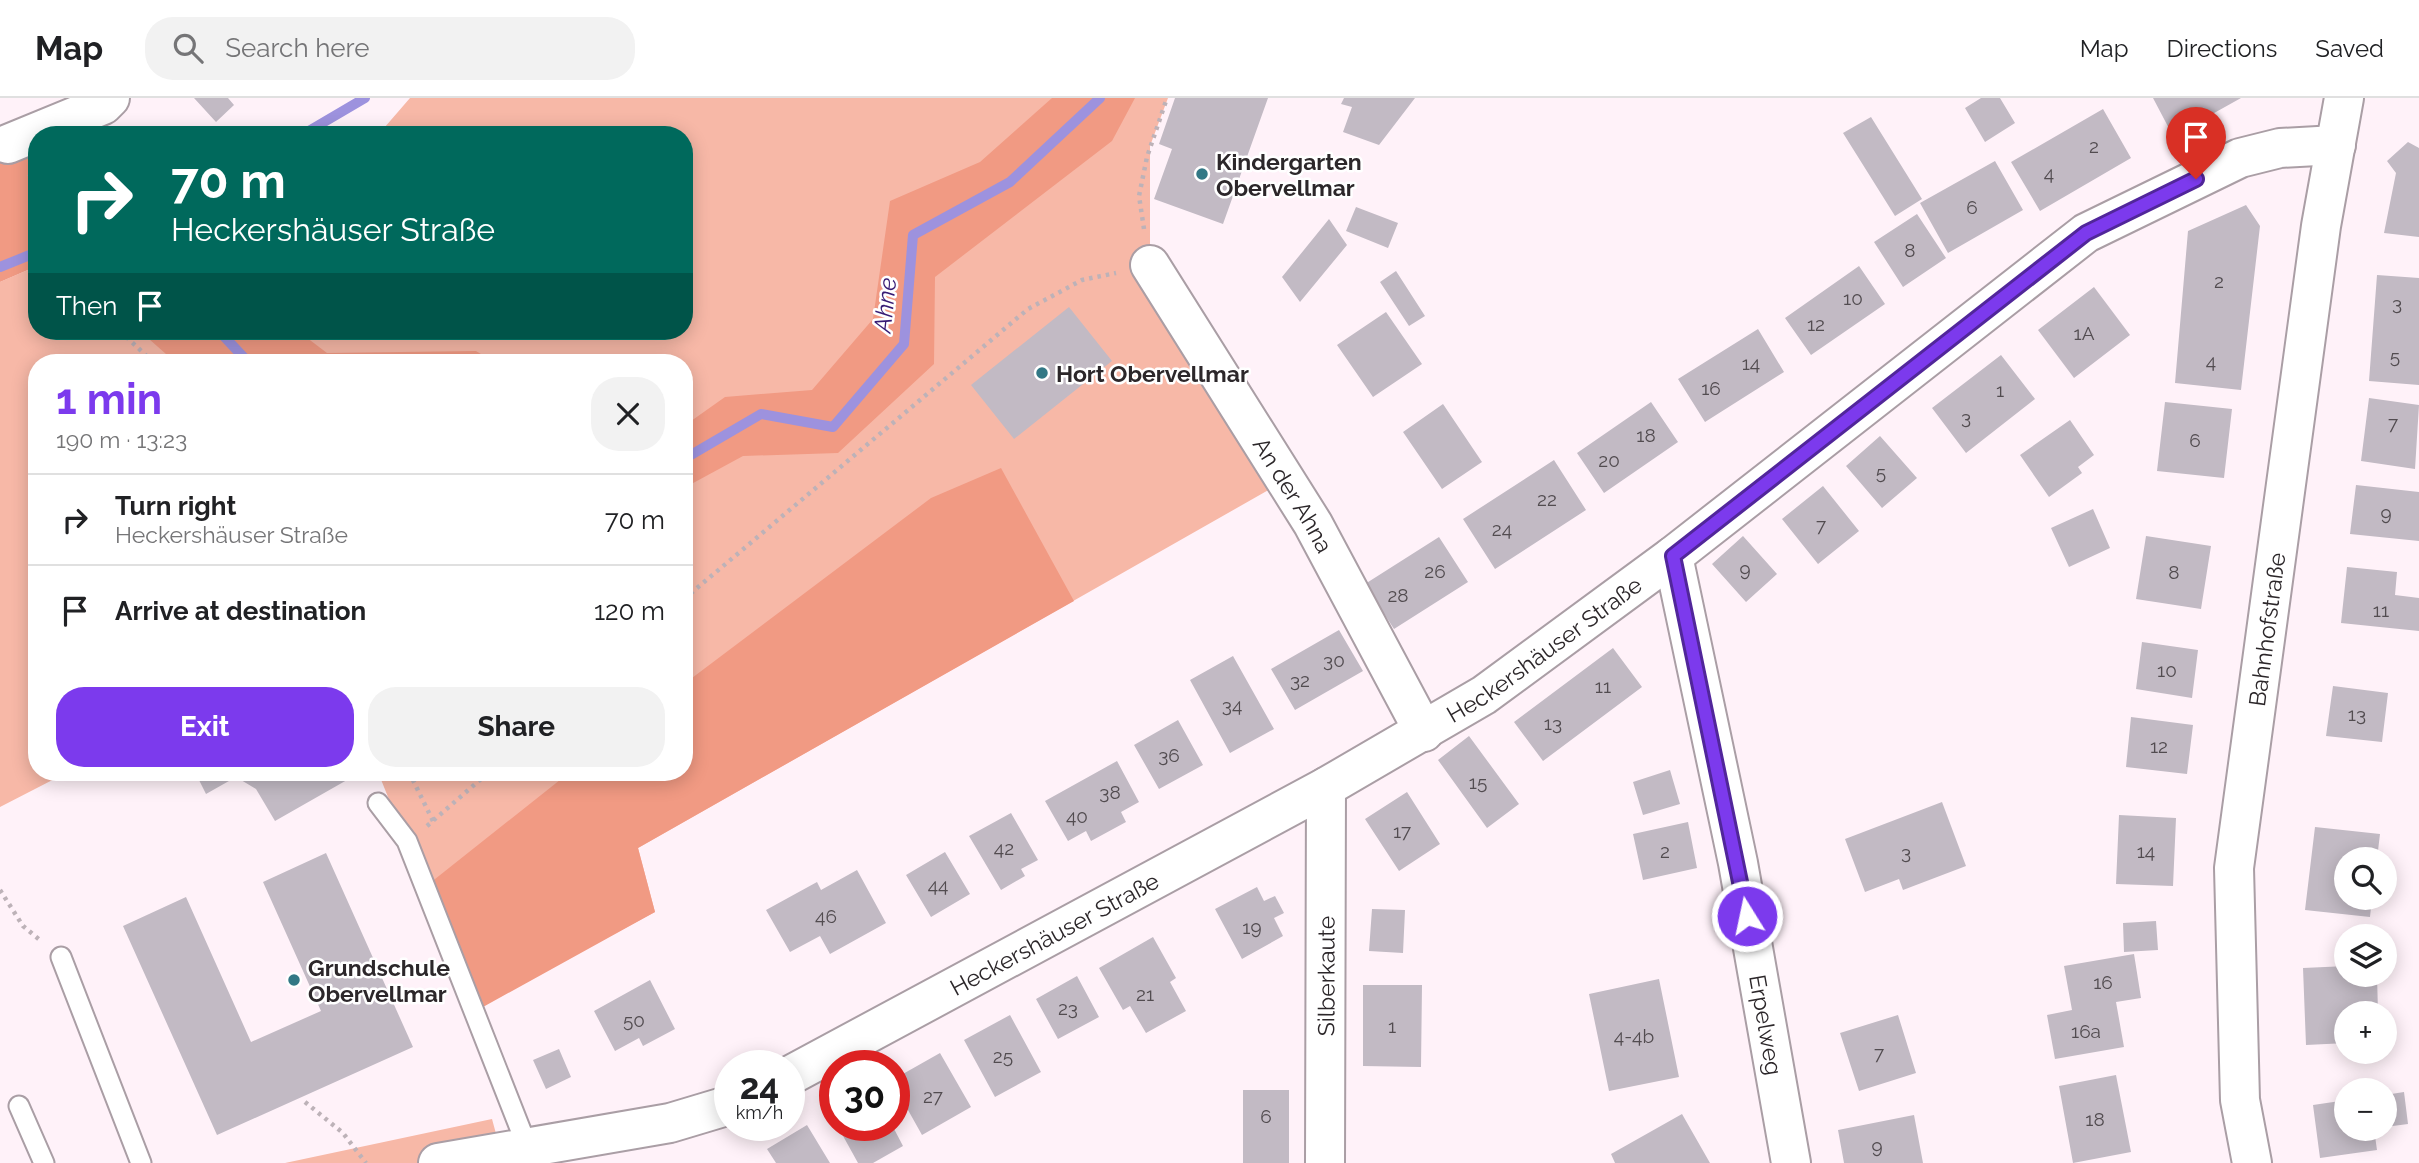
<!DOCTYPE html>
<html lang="en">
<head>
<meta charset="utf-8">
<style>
	:root { --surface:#fff; --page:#f2f2f2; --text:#202124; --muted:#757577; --line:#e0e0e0; --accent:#7c3aed }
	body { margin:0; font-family:Raleway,sans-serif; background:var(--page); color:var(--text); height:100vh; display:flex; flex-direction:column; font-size:26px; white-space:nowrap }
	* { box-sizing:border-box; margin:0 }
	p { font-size:23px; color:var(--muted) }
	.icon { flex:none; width:38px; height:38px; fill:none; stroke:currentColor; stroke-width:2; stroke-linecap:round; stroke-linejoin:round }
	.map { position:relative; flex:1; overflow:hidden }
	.details { position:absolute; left:28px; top:256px; width:665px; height:427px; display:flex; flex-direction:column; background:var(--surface); border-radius:28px; box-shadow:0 4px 18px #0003 }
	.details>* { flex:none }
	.hud { position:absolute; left:28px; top:28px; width:665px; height:214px; border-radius:28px; box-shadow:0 4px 18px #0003; background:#00695c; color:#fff; overflow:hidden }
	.fabs { position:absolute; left:2334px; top:749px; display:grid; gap:14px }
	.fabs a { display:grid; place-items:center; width:63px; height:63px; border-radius:50%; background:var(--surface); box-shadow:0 4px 18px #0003; font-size:35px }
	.speed { position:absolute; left:714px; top:952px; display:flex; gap:14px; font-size:35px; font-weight:700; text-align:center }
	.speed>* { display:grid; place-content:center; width:91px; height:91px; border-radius:50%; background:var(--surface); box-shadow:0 4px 18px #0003; line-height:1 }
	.speed small { font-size:18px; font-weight:400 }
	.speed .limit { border:10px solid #d22; background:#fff; color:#111 }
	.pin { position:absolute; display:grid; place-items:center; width:60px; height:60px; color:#fff; margin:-72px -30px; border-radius:50% 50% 50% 0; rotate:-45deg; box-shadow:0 0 7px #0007 }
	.pin .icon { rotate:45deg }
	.me { position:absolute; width:77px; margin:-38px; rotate:350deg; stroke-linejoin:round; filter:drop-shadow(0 0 5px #0008) }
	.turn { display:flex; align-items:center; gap:24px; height:147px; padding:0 28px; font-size:32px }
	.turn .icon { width:91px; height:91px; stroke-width:2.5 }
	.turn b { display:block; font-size:49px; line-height:60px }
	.then { display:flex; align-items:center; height:66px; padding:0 28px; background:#0003; gap:14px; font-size:26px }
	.round { display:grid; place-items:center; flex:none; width:74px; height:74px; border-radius:28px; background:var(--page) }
	.head { display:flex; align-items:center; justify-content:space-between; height:119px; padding:0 28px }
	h1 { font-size:42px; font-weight:700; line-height:52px; color:var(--accent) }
	.primary-button { display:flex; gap:14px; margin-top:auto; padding:14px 28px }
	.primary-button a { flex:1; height:80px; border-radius:28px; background:var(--accent); color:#fff; font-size:28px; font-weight:700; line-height:80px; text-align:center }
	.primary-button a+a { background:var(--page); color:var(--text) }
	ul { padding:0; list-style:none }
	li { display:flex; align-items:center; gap:21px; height:91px; padding:0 28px; border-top:2px solid var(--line) }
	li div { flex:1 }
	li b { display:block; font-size:26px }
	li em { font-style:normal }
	header { display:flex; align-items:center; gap:42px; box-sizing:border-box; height:98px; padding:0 35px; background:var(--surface); border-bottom:2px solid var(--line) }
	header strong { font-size:33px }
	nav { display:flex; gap:38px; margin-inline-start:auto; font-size:24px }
	.search { width:490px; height:63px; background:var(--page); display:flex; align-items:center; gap:18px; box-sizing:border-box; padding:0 24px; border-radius:28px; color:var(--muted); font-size:26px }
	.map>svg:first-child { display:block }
</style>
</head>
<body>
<header>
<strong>Map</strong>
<div class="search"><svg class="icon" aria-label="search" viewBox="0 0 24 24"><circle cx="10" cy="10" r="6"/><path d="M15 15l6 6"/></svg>Search here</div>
<nav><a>Map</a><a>Directions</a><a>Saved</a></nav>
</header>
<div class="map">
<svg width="2419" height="1065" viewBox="0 0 2419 1065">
	<rect width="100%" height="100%" fill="#fff2f9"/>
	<!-- green -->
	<path fill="#f7b8a7" d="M410,0H1168L1150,48V167L1302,373L638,750L655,814L513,890L474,914L378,674H684V264H37V674H68L0,709V184L37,168V233H684V37H378Z
		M492,1021L504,1065H285Z"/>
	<!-- forest -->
	<path fill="#f19a83" d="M1052,0H1135L1112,43L935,179L934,266L838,355L743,358L684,390V328L725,299L812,292L873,221L890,103L980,64Z
		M8,46L37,63V168L0,184V47Z
		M140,233H298L327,255L476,253L494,264H175Z
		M1001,370L1074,503L638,750L655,814L474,914L425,789L570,674H684V586L931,400Z"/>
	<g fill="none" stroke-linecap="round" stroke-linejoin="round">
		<!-- stream -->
		<path stroke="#9d92de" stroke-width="10" d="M302,37L365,0
			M0,169L37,154
			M219,233L248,264
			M684,361L761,316L833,329L904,246L913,137L1010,84L1100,0"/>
	</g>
	<!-- building -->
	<path fill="#c2bac4" d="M194,0H228L234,7L216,24Z
		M1175,0H1268L1223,126L1154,101L1172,51L1159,46Z
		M1344,0H1415L1379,47L1343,34L1352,9L1341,6Z
		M1981,0H2000L2015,25L1985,44L1965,10Z
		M2153,0H2241L2173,38Z
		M2103,11L2131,60L2040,113L2011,64Z
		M1871,19L1922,101L1895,118L1843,35Z
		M2408,44L2419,50V139L2384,135L2396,75L2387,63Z
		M1995,63L2023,112L1948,155L1920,105Z
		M2246,107L2260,128L2241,292L2175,285L2188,133Z
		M1356,109L1398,125L1388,150L1346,133Z
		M1917,116L1946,160L1903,189L1874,144Z
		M1329,121L1347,147L1300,204L1282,179Z
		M1859,168L1885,206L1811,257L1785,220Z
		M1396,173L1425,218L1409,228L1380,184Z
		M2377,177L2419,180V287L2369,283Z
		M2094,189L2130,237L2074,280L2038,232Z
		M1069,209L1112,263L1014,341L971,287Z
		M1386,214L1422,266L1373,299L1337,247Z
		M1758,231L1784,274L1705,324L1678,281Z
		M2001,257L2035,301L1966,355L1932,310Z
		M2369,300L2419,307L2415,371L2361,363Z
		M1651,304L1678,344L1604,395L1577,355Z
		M2165,304L2232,311L2224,380L2157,373Z
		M1443,306L1482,364L1442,391L1403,334Z
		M2070,322L2094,357L2078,369L2082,375L2049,399L2020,357Z
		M1880,338L1917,380L1882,410L1846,368Z
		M1554,362L1586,412L1495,471L1463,421Z
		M2356,387L2419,394V443L2350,436Z
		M1823,388L1859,433L1818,466L1782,421Z
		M2093,411L2110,450L2069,469L2051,430Z
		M1743,438L1777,476L1746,504L1712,466Z
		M2146,438L2211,448L2201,511L2136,501Z
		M1439,439L1468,484L1394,531L1365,486Z
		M2347,469L2397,474L2395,497L2419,500V533L2341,525Z
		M1339,532L1363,573L1295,612L1271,571Z
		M2142,544L2198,552L2192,600L2136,591Z
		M1613,550L1642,589L1543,663L1514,624Z
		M1233,558L1274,631L1230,655L1190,582Z
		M2333,588L2388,595L2382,644L2326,638Z
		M2131,619L2193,627L2187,676L2126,669Z
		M1178,622L1203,667L1159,691L1134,647Z
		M1469,638L1519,706L1487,730L1438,662Z
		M1117,663L1139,704L1121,714L1126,724L1091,743L1086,733L1068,743L1045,703Z
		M1670,672L1680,706L1643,717L1633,684Z
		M195,674H361L275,723L256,691L236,679L206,696Z
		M1407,694L1440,746L1399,773L1365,721Z
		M1942,704L1966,768L1903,792L1899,781L1865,794L1845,741Z
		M1011,715L1038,762L1021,771L1025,778L1001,792L969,738Z
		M2119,717L2176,720L2173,788L2116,786Z
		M1688,724L1697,770L1643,782L1633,736Z
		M2315,729L2380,736L2377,761H2347V800H2372L2370,819L2305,812Z
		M945,754L970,796L931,819L906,777Z
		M326,755L413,949L217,1037L123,828L186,799L251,944L321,913L263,784Z
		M857,772L886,825L830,856L820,838L790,854L766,812L817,784L821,792Z
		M1257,789L1264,803L1275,798L1284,815L1274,820L1283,838L1242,861L1215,811Z
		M1372,811L1405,812L1403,855L1369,853Z
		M2156,823L2158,852L2124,854L2123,825Z
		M1153,839L1176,880L1170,884L1186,913L1146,935L1130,908L1123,912L1099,870Z
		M2134,856L2141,900L2116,904L2124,949L2055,961L2047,917L2072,912L2064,868Z
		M2347,868V877H2377L2378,915H2347V945L2306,947L2303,870Z
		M1077,878L1099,919L1058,941L1036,901Z
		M1659,881L1679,979L1609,993L1589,896Z
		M650,882L675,931L643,948L639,940L615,953L594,913Z
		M1363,887H1422L1421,969L1363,968Z
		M1010,917L1041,974L995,999L964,942Z
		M1898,917L1916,975L1859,993L1840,935Z
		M559,951L571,979L546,991L533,962Z
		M940,955L971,1009L922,1037L894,987V981Z
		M2116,977L2131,1054L2073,1065L2059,988Z
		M1243,992H1289V1065H1243Z
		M2404,994L2408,1026L2385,1029V997Z
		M2347,1002V1031H2374L2377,1052L2320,1060L2313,1007Z
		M1682,1016L1710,1065H1615L1611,1056Z
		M1914,1017L1923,1065H1844L1838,1032Z
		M807,1027L830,1065H776L767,1051Z
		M837,1027H892L903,1048L873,1065H858Z"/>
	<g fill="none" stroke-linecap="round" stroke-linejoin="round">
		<defs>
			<path id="service" d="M378,705L407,743L527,1048
				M61,859L141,1065
				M19,1008L44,1065"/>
			<g id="minor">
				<path d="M8,46L103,7L110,0"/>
				<path id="s1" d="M1150,167L1313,426L1424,634"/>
				<path id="s2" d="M1673,458L1738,765L1791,1065"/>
				<path id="s3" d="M1325,1065L1326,689"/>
			</g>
			<g id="tertiary">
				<path id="s4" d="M789,978L1326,689L1484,597L1673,458L2086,135L2240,60L2280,50L2336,47"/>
				<path d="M438,1065L670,1025L730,1007"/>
			</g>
			<g id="secondary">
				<path id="s5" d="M2252,1065L2240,1002L2234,770L2321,128L2344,0"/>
			</g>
		</defs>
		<!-- service casing -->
		<use href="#service" stroke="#aa9ea5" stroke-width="23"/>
		<!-- minor casing -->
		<use href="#minor" stroke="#aa9ea5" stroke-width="42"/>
		<!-- tertiary casing -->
		<use href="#tertiary" stroke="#aa9ea5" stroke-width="42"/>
		<!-- secondary casing -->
		<use href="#secondary" stroke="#aa9ea5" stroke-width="42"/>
		<!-- path -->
		<path stroke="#bdb2b8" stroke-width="4.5" stroke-dasharray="3.5 5" stroke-linecap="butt" d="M29,76L37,87
			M1144,131L1139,98L1147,59L1167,0
			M120,233L153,264
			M684,501L1028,211L1082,182L1116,175
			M409,674L433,723
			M427,728L489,674
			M0,792L23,828L41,843
			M305,1004L343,1035L366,1065"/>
		<!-- service -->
		<use href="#service" stroke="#fff" stroke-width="19"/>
		<!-- minor -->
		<use href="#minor" stroke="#fff" stroke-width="38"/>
		<!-- tertiary -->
		<use href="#tertiary" stroke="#fff" stroke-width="38"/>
		<!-- secondary -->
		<use href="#secondary" stroke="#fff" stroke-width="38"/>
	</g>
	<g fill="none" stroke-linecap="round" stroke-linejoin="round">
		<defs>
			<path id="route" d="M1747,818L1673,458L2086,135L2196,81"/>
		</defs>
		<!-- route casing -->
		<use href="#route" stroke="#51269a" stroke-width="18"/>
		<!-- route -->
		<use href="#route" stroke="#7c3aed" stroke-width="12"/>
	</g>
	<!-- markers -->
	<g fill="#327885" stroke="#fff" stroke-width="2.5">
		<circle cx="1202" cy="76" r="7"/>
		<circle cx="1042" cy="275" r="7"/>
		<circle cx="294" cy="882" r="7"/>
	</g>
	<g text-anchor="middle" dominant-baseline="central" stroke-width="5" stroke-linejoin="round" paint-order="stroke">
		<!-- number labels -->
		<g font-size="19" fill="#524c50">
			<text x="2094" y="48">2</text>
			<text x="2049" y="75">4</text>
			<text x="1972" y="109">6</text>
			<text x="1910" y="152">8</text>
			<text x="2219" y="183">2</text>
			<text x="1853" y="200">10</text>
			<text x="2397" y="205">3</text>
			<text x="1816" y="226">12</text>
			<text x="2084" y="235">1A</text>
			<text x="2395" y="258">5</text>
			<text x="2211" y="263">4</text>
			<text x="1751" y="265">14</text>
			<text x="1711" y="290">16</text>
			<text x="2000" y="292">1</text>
			<text x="1966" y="319">3</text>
			<text x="2393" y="325">7</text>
			<text x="1646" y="337">18</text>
			<text x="2195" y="342">6</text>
			<text x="1609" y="362">20</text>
			<text x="1881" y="374">5</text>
			<text x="1547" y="401">22</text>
			<text x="2386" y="415">9</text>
			<text x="1821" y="427">7</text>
			<text x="1502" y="431">24</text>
			<text x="1745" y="471">9</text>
			<text x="1435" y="473">26</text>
			<text x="2174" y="474">8</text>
			<text x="1398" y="497">28</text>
			<text x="2381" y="512">11</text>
			<text x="1334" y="562">30</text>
			<text x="2167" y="572">10</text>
			<text x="1300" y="582">32</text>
			<text x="1603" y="588">11</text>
			<text x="1232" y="607">34</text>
			<text x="2357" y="616">13</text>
			<text x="1553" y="625">13</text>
			<text x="2159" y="648">12</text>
			<text x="1169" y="657">36</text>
			<text x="1478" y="684">15</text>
			<text x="1110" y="694">38</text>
			<text x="1077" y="718">40</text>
			<text x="1402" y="733">17</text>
			<text x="1004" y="750">42</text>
			<text x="1665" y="753">2</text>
			<text x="2146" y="753">14</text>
			<text x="1906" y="754">3</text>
			<text x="938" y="787">44</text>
			<text x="826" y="818">46</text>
			<text x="1252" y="829">19</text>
			<text x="2103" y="884">16</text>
			<text x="1145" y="896">21</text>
			<text x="1068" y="910">23</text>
			<text x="634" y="922">50</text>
			<text x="1392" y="928">1</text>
			<text x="2086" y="933">16a</text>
			<text x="1634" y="938">4-4b</text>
			<text x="1879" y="955">7</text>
			<text x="1003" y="958">25</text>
			<text x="933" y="998">27</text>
			<text x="1266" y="1018">6</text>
			<text x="2095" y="1021">18</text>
			<text x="1877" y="1048">9</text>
		</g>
		<!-- poi labels -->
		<g font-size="23" font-weight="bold" fill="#2c272a" stroke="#fff" text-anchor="start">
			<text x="1216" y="63">Kindergarten<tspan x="1216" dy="26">Obervellmar</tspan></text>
			<text x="1056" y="275">Hort Obervellmar</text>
			<text x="308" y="869">Grundschule<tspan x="308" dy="26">Obervellmar</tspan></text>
		</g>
		<!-- street labels -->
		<g font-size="23" fill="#2c272a" stroke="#fff">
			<text stroke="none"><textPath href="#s1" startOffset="271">An der Ahna</textPath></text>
			<text stroke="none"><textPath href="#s5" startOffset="537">Bahnhofstraße</textPath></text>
			<text stroke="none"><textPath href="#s4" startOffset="868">Heckershäuser Straße</textPath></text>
			<text stroke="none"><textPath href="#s4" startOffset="301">Heckershäuser Straße</textPath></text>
			<text stroke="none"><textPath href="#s3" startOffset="187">Silberkaute</textPath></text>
			<text stroke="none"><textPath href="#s2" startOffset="478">Erpelweg</textPath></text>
		</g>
		<!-- water labels -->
		<g font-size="24" font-style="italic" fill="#371b74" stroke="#fff">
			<text transform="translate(885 207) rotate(-84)">Ahne</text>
		</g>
	</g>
</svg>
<div class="fabs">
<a><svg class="icon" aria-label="search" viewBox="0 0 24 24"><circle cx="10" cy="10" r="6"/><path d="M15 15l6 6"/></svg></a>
<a><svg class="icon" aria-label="layers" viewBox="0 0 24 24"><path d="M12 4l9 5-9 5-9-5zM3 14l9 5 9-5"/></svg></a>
<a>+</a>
<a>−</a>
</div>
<div class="speed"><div>24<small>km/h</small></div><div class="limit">30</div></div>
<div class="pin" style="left:2196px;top:81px;background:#d93025"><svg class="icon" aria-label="arrive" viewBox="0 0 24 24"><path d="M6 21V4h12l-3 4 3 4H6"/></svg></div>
<svg class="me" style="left:1747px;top:818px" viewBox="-20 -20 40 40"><circle r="17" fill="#7c3aed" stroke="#fff" stroke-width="3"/><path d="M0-11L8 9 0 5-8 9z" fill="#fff"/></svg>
<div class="hud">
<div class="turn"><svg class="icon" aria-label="right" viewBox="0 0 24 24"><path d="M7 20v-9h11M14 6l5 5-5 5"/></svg><div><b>70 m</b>Heckershäuser Straße</div></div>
<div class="then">Then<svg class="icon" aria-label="arrive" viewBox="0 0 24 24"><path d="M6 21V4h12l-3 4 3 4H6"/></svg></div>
</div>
<section class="details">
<div class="head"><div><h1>1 min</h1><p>190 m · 13:23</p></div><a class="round"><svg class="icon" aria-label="close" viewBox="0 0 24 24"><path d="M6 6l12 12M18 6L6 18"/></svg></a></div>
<ul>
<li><svg class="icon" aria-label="right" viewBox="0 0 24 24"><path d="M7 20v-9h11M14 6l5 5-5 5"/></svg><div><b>Turn right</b><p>Heckershäuser Straße</p></div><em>70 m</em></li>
<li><svg class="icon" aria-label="arrive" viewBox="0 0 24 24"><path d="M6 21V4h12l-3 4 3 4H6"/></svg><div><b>Arrive at destination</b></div><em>120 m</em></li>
</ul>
<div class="primary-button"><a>Exit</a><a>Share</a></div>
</section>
</div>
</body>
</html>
